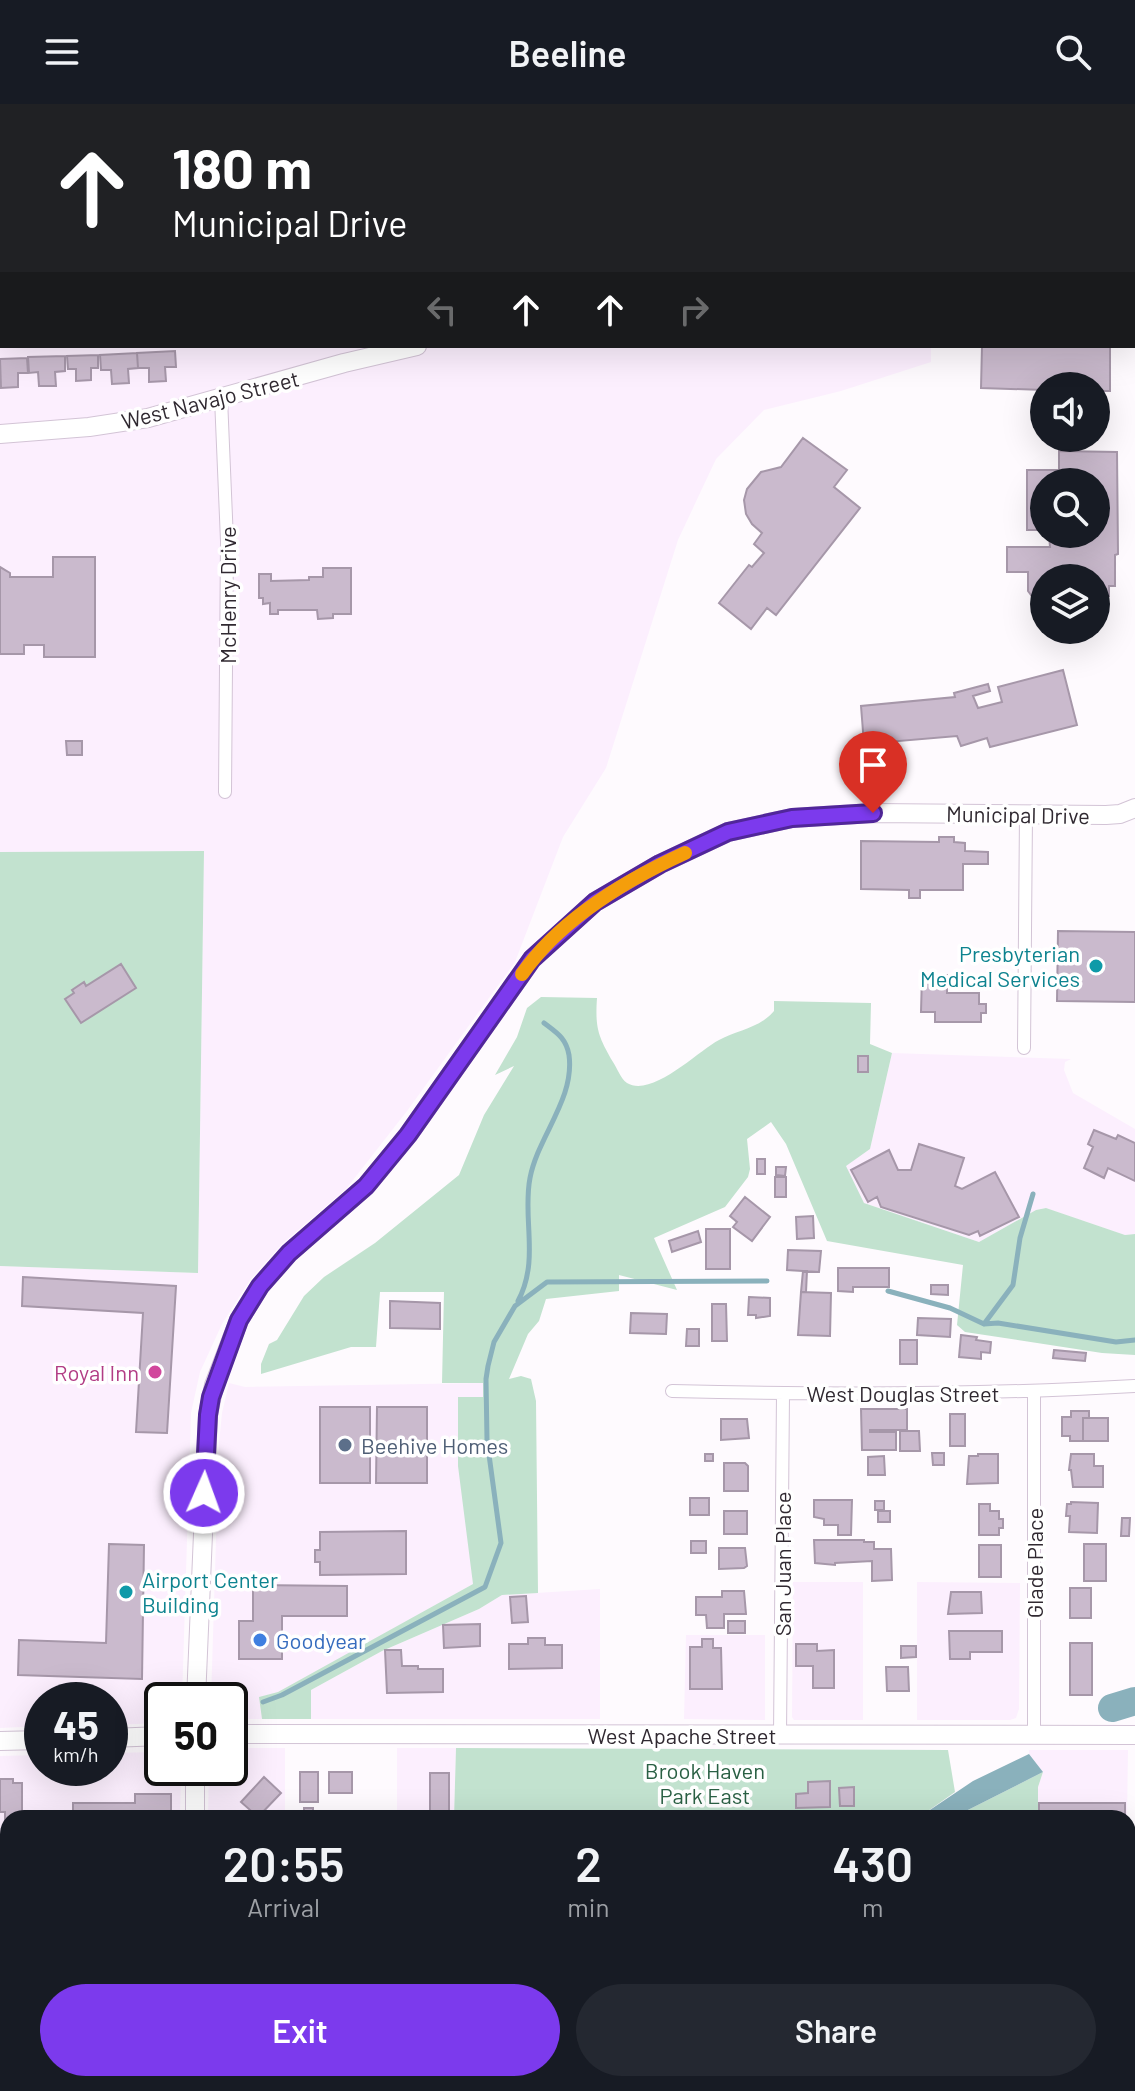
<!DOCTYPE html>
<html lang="en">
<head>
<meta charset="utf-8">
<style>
	:root { --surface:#171b24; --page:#242831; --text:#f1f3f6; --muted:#9ea1a6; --accent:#7c3aed }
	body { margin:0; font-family:Barlow,sans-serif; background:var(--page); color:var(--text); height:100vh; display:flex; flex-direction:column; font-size:30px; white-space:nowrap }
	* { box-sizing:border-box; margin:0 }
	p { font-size:26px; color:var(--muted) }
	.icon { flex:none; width:44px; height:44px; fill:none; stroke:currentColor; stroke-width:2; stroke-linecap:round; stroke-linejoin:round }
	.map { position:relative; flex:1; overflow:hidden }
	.sheet { position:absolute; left:0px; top:1706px; width:1136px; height:282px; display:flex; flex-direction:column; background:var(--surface); border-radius:24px 24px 0 0; box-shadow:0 8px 32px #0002 }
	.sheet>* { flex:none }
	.top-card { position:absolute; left:0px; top:0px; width:1136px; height:244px; box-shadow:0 8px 32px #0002; background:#202124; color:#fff; overflow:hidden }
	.controls { position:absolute; left:1030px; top:268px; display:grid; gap:16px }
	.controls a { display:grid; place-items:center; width:80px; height:80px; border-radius:50%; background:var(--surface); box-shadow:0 8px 32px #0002; font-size:40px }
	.speed { position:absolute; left:24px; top:1578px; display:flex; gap:16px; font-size:40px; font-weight:700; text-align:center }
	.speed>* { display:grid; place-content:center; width:104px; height:104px; border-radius:50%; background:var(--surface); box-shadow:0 8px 32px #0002; line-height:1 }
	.speed small { font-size:20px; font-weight:400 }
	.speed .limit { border:4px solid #111; border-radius:12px; background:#fff; color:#111 }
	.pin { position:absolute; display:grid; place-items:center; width:68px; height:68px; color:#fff; margin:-82px -34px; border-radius:50% 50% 50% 0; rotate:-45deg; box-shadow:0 0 8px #0007 }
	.pin .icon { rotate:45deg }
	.me { position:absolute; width:88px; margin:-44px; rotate:2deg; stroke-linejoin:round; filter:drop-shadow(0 0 6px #0008) }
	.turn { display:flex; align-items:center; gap:28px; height:168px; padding:0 40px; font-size:36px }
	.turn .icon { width:104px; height:104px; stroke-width:2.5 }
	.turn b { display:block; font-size:56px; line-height:68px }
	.lanes { display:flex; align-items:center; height:76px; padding:0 40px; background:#0003; justify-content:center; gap:40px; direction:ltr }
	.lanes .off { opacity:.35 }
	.eta { display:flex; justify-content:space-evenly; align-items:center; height:136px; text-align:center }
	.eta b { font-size:48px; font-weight:600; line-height:56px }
	.cta { display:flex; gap:16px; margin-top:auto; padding:16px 40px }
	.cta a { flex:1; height:92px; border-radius:48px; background:var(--accent); color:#fff; font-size:32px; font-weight:600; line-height:92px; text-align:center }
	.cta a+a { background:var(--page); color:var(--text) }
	header { display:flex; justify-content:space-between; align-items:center; height:104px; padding:0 40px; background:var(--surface); font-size:36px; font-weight:600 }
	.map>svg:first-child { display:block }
</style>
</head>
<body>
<header><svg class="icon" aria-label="menu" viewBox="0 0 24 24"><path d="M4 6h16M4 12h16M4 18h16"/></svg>Beeline<svg class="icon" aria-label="search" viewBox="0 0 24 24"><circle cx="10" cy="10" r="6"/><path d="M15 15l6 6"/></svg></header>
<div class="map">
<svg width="1135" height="1987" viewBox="0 0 1135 1987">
	<rect width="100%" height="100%" fill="#fefafe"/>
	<!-- built -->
	<path fill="#fceffe" d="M0,0H1135L1134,62V2H2V242H931V258L841,287L764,306L716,355L678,436L606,664L563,733L515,858L407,1007L346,1085L282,1140L250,1176L222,1220L200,1268L191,1309L182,1596H162V1619L110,1621V1596H42V1622L0,1624V1162L198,1169L204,747L0,748Z
		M892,949L1071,955L1065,958L1064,966L1073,989L1135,1025V1130L1125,1131L1045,1104L1036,1106L979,1138L864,1099L845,1062L870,1045Z
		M229,1279L245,1283L483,1279V1293H458L473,1480L278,1589L259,1593L262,1615H230V1596H211L219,1339L222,1309Z
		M793,1478H863V1616H794L792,1613Z
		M917,1478L1020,1479L1019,1605L1016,1614L1010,1616H917Z
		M600,1485V1615H311V1586L382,1547L479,1505L502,1491Z
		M686,1531H765V1616L684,1615Z
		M230,1644H285V1714H208L209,1664H230Z
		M397,1644H456L454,1714H397Z
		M1029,1646H1128L1127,1714H1038V1683L1043,1668L1029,1650Z
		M162,1648V1664H181L180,1714H8V1762H0V1652L42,1651V1664H110V1649Z
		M8,1901V1980H176V1987H0V1902Z
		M204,1980H284L285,1987H204Z"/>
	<!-- green -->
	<path fill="#c2e2cf" d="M204,747L198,1169L0,1162V748Z
		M541,893L597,894C595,924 598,932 613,958C617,964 621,975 627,979C652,994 698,947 719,936C738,926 760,924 774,907V897L871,899L870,940L892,949L870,1045L846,1062L864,1099L979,1138L1036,1106L1046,1104L1125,1131L1135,1130V1251L1102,1249L965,1228L957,1221L963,1161L827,1137L786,1040L771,1018L747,1035L750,1065L748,1073L725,1103L654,1134L677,1186L619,1171V1187L546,1195L539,1217L528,1230L509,1275L521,1272L531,1275L536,1297L538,1489L502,1491L479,1505L382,1547L311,1586V1615H262L259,1593L278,1588L473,1480L458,1362V1293H483V1279H442L444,1188H380L376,1243H351L261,1270V1260L269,1240L277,1236L304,1192L324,1173L375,1139L459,1071L484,1011L514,962L495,971L517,933L527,904Z
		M456,1644L948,1646L955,1688L918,1714H454Z
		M1043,1668L1038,1683V1714H952Z
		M304,1980H581L570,1987H305Z
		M616,1980H698L691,1987H606Z"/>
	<!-- water -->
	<path fill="#8ab1bc" d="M1029,1650L1043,1668L952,1714H918L973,1677Z
		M581,1980H616L606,1987H570Z"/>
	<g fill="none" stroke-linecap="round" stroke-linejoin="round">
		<!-- stream -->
		<path stroke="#8ab1bc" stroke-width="5" d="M888,1187L950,1204L984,1220L998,1219L1116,1238L1135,1236
			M518,1197C540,1156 522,1114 530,1074C538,1032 575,995 569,951C566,934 557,929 544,919
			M984,1220L1013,1181L1020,1134L1033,1090
			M263,1598L282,1591L485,1483L501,1439L487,1336L486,1275L488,1262L494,1238L515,1202L547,1178L767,1177"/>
		<!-- river -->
		<path stroke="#8ab1bc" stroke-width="28" d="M1112,1604L1135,1597"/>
		<!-- taxiway -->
		<path stroke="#b1acb2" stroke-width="42" d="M127,0V2"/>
	</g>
	<!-- building -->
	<path fill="#cabacd" stroke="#a697a9" stroke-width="2" d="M982,242H1110V287H1096V282H1044V286L981,284Z
		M175,247L176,263H165L166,277L149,278V264H138L137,249Z
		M137,249L138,264L128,265L129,279L112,280L111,266H101L100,251Z
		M98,251V264H91V276L76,277V265H68L67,252Z
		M65,252V267L55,268L56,282H39L38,268L29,269L28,253Z
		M27,254L28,269H18V283L1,284L0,255Z
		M803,334L847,366L834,383L860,404L776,511L767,504L751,525L719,499L749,461L752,463L764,449L754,440L762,429L752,420L746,410L744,396L747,385L761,368L781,363Z
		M1059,347L1117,348L1118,450L1115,451V482H1109V492L1096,491V474H1044V491H1031L1028,487V468H1007V443H1050L1049,430H1096V378H1044V426H1027V366H1059Z
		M53,453H95V553H44V541H24V550H0V463L10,469V473H53Z
		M323,464H351V510H333V514L318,515L317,506H278V510H270V499L263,500V494H259V470H271V477L309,476V473H323Z
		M1063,566L1077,621L990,643L987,634L961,642L957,632L864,640L861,602L955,593L954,589L988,580L990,587L973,592L978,604L1002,598L998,583Z
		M66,637H82V651H67Z
		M939,733H954V738L965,739V747L988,748V760H963V786H920V794H909V786L861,785V737L939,738Z
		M1058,827L1135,828V898L1057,897Z
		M121,860L136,884L81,919L65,895L74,889L72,886L84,878L86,882Z
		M922,871H947V889H979V900H986V909H981V918H935V908H921Z
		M858,952H868V968H858Z
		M1094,1026L1116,1035L1118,1031L1135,1039V1077L1108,1064L1104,1074L1084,1064L1093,1043L1088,1040Z
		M919,1040L964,1054L955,1082L962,1085L995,1068L1019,1113L980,1132L978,1127L969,1131L881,1103L877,1093L868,1098L851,1066L889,1046L898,1066H911Z
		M757,1055H765V1070H757Z
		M776,1063H786L785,1072L776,1071Z
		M775,1073H786V1093H775Z
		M745,1093L770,1113L752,1137L733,1123L737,1118L730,1112Z
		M813,1112L814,1134L797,1135L796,1113Z
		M706,1125H730V1165H706Z
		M698,1127L701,1138L672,1148L669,1137Z
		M788,1146L821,1147L819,1168L787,1166Z
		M838,1164H889V1183H853V1188L838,1187Z
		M803,1167H807L806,1188H801Z
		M23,1173L176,1182L167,1329L136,1328L143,1209L22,1202Z
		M931,1181H948V1191L931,1190Z
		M801,1188L831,1189L830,1232L798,1231Z
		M749,1193L770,1194V1212L756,1214V1211H748Z
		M390,1197L440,1199V1225L390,1224Z
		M712,1200H726L727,1237H712Z
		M631,1209L667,1210L666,1230L630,1229Z
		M918,1214L951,1215L950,1233L917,1231Z
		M687,1225H699V1242H686Z
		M961,1231L977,1233L976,1236L991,1238L990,1249L981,1248V1255L959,1253Z
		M900,1236H917V1260H900Z
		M1054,1246L1086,1249L1085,1257L1053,1254Z
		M320,1303H370V1379H320Z
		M377,1303H427V1379H376Z
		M861,1305H907V1326H870V1328H896V1346H862Z
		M1071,1307H1089V1314H1083V1337H1070V1332H1062V1313H1071Z
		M950,1310H965V1342H950Z
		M1083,1314H1108V1337H1083Z
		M721,1315H747L749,1334L721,1336Z
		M900,1327H919L920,1347H900Z
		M932,1349H944V1361H933Z
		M705,1350H713V1357H705Z
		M978,1350H998V1379L967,1380L969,1352H978Z
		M1071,1350H1094V1362H1103V1383H1073L1071,1366H1069Z
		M884,1352L885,1371H868V1353Z
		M724,1359H745L748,1362V1387H724Z
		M690,1394H709V1411H690Z
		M814,1396H852L851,1431H838V1421H824V1415L814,1413Z
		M875,1397H884V1406H875Z
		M1071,1398L1098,1399L1097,1429L1069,1428L1070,1412H1066L1067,1400H1071Z
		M979,1400H990V1407H999V1415H1003V1424H999V1431H979Z
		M724,1407H747V1430H724Z
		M878,1407H890V1418H878Z
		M1122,1414H1130L1129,1432H1121Z
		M406,1427V1470L320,1471V1458H315V1446H320V1428Z
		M814,1436H864V1438H874V1445H891L892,1476L872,1477V1457L835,1459V1461L815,1459Z
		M691,1437H706V1449H691Z
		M109,1440L144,1441L142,1575L18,1571L19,1536L106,1539Z
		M1084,1440H1106V1477H1084Z
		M979,1441H1001V1473H979Z
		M719,1444H745L747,1462L744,1464L719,1465Z
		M253,1481L347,1482V1512H282V1555H239V1517H253Z
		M1070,1484H1091V1514H1070Z
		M722,1487H744L746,1510H724V1524H707L706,1511H696V1493H722Z
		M951,1488H981L982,1509L948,1510Z
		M526,1492L528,1518L512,1519L510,1493Z
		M728,1517H745V1529H728Z
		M480,1520V1542L444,1544L443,1521Z
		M949,1527H1002V1548H970V1555H950Z
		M528,1534H545V1541H562V1564L509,1565V1540H528Z
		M702,1535H713V1544H721L722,1585H690V1543H702Z
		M1070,1539H1092V1591H1070Z
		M796,1540H817V1547L834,1546V1584H813V1562H796Z
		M901,1542H916V1553L901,1554Z
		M385,1546H401L402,1562H418V1565H443V1588L387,1589Z
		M886,1563H908L909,1587H887Z
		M300,1668H318V1698H300Z
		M329,1668H352V1689H329Z
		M430,1669H449V1714H430Z
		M264,1673L281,1689L258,1713L241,1698Z
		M0,1675H13V1679H22V1714H8V1724H5V1708H0Z
		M830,1677V1703L796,1704V1690L808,1689V1678Z
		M854,1683V1702H840L839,1684Z
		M135,1690H171V1714H73V1699H135Z
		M1039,1699H1125V1714H1039Z
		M304,1704H313V1714H304Z
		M0,1789H2L3,1815H0Z
		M0,1979L43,1980L42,1987H0Z
		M58,1980H98V1987H58Z
		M135,1980H159V1987H103V1985L135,1984Z
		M226,1980H256V1984L226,1983Z
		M752,1980H763L770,1987H745Z
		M786,1980H807L800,1987H791Z
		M905,1980H927L934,1987H907L903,1982Z
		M973,1980H992L982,1987H978Z"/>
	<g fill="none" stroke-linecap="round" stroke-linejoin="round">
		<defs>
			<path id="street" d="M221,294L227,437L225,688
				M1024,944L1026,710
				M672,1287C826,1291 980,1291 1134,1282
				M1034,1288V1631
				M780,1631L783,1290
				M1128,1864H1135
				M0,1891H8
				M844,1987L851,1980"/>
			<path id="secondary" d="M1134,149L1135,146
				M1134,208H1135
				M0,330L89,323L148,314L344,259L417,242
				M196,1596L208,1311L214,1281L239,1216L260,1182L289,1149L366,1082L408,1031L532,855L595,798L660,760L728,728L792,714L873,709L1106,711L1120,710L1135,704
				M230,1630L1135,1631
				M110,1634L162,1632
				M0,1637L42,1636
				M195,1714V1664
				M191,1987L192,1980"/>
		</defs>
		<!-- street casing -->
		<use href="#street" stroke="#d3c4d6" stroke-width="14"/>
		<!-- secondary casing -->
		<use href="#secondary" stroke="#d3c4d6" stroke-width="20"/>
		<!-- street -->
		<use href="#street" stroke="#fff" stroke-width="12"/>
		<!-- secondary -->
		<use href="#secondary" stroke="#fff" stroke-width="18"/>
	</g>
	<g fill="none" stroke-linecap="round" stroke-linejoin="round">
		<defs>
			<path id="route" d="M204,1389L208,1311L211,1293L239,1216L260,1182L289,1149L366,1082L408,1031L532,855L595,798L660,760L728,728L792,714L873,709"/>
		</defs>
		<!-- route casing -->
		<use href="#route" stroke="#51269a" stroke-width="20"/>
		<!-- route -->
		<use href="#route" stroke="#7c3aed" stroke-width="14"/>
		<!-- slow -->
		<path stroke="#f59e0b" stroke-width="14" d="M522,870C560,816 626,776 685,749"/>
	</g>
	<!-- markers -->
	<g fill="#0f9aa8" stroke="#fff" stroke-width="3">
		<circle cx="1096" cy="862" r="8"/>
		<circle cx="126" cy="1488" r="8"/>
	</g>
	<circle fill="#d1479c" stroke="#fff" stroke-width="3" cx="155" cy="1268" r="8"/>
	<circle fill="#5c6f8a" stroke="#fff" stroke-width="3" cx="345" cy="1341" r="8"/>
	<circle fill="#3f7fe0" stroke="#fff" stroke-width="3" cx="260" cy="1536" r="8"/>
	<g text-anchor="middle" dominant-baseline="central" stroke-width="7" stroke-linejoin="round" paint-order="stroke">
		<!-- street labels -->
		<g font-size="22" fill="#302931" stroke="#fff">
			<text transform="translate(210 295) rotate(-14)">West Navajo Street</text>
			<text transform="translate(227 491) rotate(-90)">McHenry Drive</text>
			<text transform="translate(1018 710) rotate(1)">Municipal Drive</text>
			<text x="903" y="1289">West Douglas Street</text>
			<text transform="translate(1034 1459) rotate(-90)">Glade Place</text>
			<text transform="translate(782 1460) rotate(-90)">San Juan Place</text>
			<text x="682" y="1631">West Apache Street</text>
		</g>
		<!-- culture labels -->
		<g font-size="22" fill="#0d838f" stroke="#fff" text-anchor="end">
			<text x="1080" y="849">Presbyterian<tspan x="1080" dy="25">Medical Services</tspan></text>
			<text x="142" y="1475" text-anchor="start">Airport Center<tspan x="142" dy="25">Building</tspan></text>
		</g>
		<!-- hotel labels -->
		<g font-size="22" fill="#b23c85" stroke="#fff" text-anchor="end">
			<text x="139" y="1268">Royal Inn</text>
		</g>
		<!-- service labels -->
		<g font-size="22" fill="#4e5e75" stroke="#fff" text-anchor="start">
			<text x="361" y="1341">Beehive Homes</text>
		</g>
		<!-- shop labels -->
		<g font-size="22" fill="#366cbe" stroke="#fff" text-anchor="start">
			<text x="276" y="1536">Goodyear</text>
		</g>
		<!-- park labels -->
		<g font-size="22" fill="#2a6044" stroke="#fff">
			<text x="705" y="1666">Brook Haven<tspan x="705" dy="25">Park East</tspan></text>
		</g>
	</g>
</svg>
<div class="controls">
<a><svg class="icon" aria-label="sound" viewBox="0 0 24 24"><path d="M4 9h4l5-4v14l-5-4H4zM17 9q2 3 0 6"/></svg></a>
<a><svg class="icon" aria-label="search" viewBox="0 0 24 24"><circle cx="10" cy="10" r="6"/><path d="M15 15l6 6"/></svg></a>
<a><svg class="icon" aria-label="layers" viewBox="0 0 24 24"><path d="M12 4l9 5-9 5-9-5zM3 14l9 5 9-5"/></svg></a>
</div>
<div class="speed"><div>45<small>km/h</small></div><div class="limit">50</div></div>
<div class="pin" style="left:873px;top:709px;background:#d93025"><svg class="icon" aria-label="arrive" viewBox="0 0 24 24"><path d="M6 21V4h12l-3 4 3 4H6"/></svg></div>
<svg class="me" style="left:204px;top:1389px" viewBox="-20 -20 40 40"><circle r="17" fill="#7c3aed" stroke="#fff" stroke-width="3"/><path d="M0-11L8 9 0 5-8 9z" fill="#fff"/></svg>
<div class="top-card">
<div class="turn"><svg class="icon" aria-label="ahead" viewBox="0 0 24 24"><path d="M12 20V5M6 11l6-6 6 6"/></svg><div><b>180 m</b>Municipal Drive</div></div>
<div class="lanes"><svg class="icon off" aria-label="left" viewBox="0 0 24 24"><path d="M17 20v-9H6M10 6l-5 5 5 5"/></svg><svg class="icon" aria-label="ahead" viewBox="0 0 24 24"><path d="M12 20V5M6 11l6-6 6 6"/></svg><svg class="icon" aria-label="ahead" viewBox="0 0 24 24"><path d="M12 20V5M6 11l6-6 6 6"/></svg><svg class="icon off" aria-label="right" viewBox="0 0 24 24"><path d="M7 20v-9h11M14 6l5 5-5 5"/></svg></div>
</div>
<section class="sheet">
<div class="eta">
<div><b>20:55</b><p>Arrival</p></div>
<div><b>2</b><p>min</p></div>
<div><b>430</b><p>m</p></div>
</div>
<div class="cta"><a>Exit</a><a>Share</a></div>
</section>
</div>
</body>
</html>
